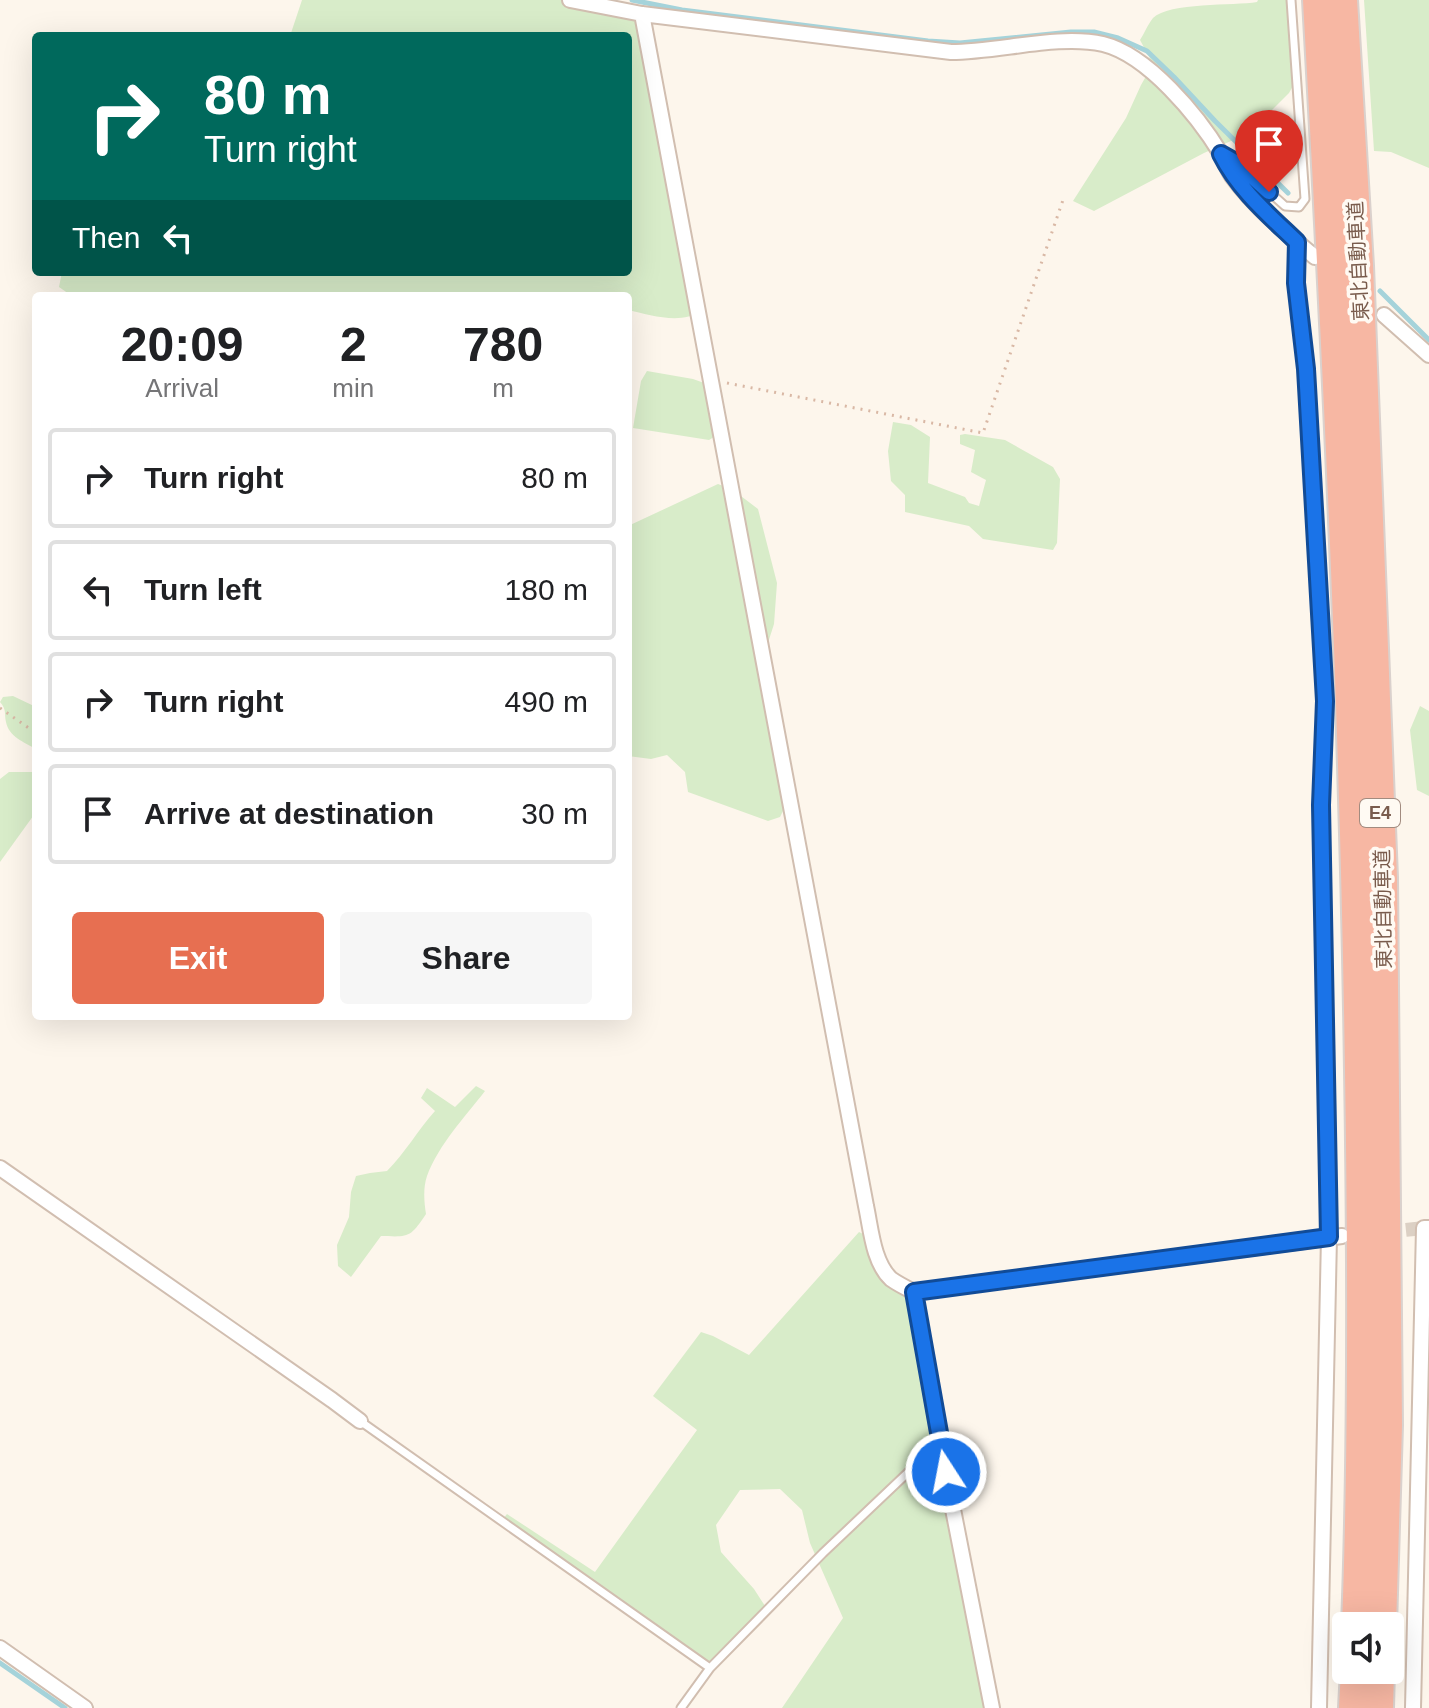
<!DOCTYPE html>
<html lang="en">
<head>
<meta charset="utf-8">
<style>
	:root { --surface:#fff; --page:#f6f6f6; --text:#202124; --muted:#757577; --line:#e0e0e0; --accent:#e76f51 }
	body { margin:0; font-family:Helvetica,"Noto Sans JP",sans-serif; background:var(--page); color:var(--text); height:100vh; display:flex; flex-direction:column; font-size:30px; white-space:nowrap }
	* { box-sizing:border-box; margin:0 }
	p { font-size:26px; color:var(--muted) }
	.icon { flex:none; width:44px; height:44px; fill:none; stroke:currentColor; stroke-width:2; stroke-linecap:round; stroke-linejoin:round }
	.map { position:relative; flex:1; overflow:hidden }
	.panel { position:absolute; left:32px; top:292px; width:600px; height:728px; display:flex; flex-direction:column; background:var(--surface); border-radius:8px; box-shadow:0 8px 32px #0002 }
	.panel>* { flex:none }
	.guide { position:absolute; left:32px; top:32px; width:600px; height:244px; border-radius:8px; box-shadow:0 8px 32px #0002; background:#00695c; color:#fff; overflow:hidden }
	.controls { position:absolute; left:1332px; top:1612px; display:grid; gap:16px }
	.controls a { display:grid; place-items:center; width:72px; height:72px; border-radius:8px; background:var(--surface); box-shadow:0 8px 32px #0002; font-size:40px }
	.pin { position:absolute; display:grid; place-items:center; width:68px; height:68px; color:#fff; margin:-82px -34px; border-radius:50% 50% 50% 0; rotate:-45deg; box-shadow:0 0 8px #0007 }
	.pin .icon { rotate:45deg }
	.me { position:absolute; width:88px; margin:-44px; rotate:349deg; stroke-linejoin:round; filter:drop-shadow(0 0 6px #0008) }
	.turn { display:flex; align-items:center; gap:28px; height:168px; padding:0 40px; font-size:36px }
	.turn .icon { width:104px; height:104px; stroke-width:2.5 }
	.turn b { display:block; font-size:56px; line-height:68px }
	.then { display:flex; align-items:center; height:76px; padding:0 40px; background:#0003; gap:16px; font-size:30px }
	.eta { display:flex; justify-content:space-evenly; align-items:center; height:136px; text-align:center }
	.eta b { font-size:48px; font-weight:700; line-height:56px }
	.cta { display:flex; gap:16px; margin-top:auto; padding:16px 40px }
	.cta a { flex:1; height:92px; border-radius:8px; background:var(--accent); color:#fff; font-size:32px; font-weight:700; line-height:92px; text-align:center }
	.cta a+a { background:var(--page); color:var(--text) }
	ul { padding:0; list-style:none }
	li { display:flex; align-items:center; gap:24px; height:100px; margin:0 16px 12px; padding:0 24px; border:4px solid var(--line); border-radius:8px }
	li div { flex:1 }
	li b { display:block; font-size:30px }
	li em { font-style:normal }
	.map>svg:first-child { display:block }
</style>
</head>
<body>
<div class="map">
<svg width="1429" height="1708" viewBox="0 0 1429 1708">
	<rect width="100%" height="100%" fill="#fdf6ec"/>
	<!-- green -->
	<path fill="#d8ecc9" d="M302,0H613L635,8L653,40L681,180L700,294L701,311C681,325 650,315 628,310V296H574L558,292L557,296H72L59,287L62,272H628V36H290Z
		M1258,0H1289L1294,84L1289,93L1249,133L1204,153L1094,211L1073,201L1126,118L1141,85L1153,64L1140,40C1144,34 1148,24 1153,18C1169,2 1234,6 1257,2Z
		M1364,0H1429V168L1391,152L1374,151Z
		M647,371L693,379L707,384L715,426L714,437L709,440L633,428L641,381Z
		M893,422L911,425L930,437L928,483L965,497L969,503L979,506L986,480L971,472L975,450L960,444V435L965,434L1005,440L1053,467L1060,479L1057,543L1053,550L983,539L969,526L905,512V495L891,481L888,451Z
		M718,484L733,490L758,509L777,583L774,624L759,671L784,809L780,817L768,821L688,792L685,772L667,755L651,759L628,756V526Z
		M13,696L36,707V749C24,742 9,737 6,722C4,713 7,710 0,702L3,697Z
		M1420,706L1429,711V796L1417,790L1410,730Z
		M36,767V812L0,862V779L9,772H32Z
		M476,1086L485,1091C465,1117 439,1144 427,1176C423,1188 424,1201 426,1214C410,1238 409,1237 381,1236L351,1277L338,1266L337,1245L349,1217L351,1192L356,1176L370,1173L387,1171C405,1153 418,1130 435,1111L421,1098L427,1088L455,1107Z
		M859,1232L869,1237L877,1262L910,1293L989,1708H782L843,1618L810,1543L802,1510L780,1489L740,1490L716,1525L721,1552L754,1589L765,1606L710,1665L503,1519L507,1514L595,1572L697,1430L653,1396L701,1332L713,1336L749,1355Z"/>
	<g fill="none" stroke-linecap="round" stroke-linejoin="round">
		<!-- stream -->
		<path stroke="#a5d3da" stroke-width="5" d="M632,0L682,10L928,41L960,43L1071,32H1094L1118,38L1147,51L1174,77L1215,121L1288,193
			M1380,291L1429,340
			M0,1663L65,1708"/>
		<!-- street-tunnel -->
		<path stroke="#dcd0c4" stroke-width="14" stroke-dasharray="14 7" stroke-linecap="butt" d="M1385,1232L1424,1228"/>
		<defs>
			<path id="lane" d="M1226,157L1237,163L1285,206L1299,207L1305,199L1291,0
				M360,1421L710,1668
				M681,1708L710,1668L823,1553L938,1444"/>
			<path id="street" d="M570,0L642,14L951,52C999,52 1058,34 1103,44C1148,55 1198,116 1221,154C1225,161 1227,169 1232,176C1254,206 1286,233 1315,257
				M642,14L866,1206C871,1229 873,1262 891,1279C898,1284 906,1288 914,1292L1342,1236
				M1297,242L1296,283L1306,369L1325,701L1321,805L1329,1237L1319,1708
				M1384,315L1429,355
				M0,1168L332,1400L360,1421
				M914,1292L940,1443L992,1708
				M0,1648L85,1708
				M1413,1708L1424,1228H1429"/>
			<path id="highway" d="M1317,0C1337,357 1354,713 1359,1070C1362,1256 1363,1441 1356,1626
				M1343,0L1359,266L1383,878L1388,1425L1382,1626
				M1353,1708L1355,1670
				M1379,1708L1380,1670"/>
		</defs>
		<!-- lane casing -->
		<use href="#lane" stroke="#d1beb0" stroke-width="11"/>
		<!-- street casing -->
		<use href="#street" stroke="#d1beb0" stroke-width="18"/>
		<!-- highway casing -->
		<use href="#highway" stroke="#dad1cd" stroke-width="32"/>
		<!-- path -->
		<path stroke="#d9b8a5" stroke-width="3" stroke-dasharray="2 6" stroke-linecap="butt" d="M727,383L983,433L1063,200
			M0,708L36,733"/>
		<!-- lane -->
		<use href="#lane" stroke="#fff" stroke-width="7"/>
		<!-- street -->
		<use href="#street" stroke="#fff" stroke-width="14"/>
		<!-- highway -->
		<use href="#highway" stroke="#f7b7a3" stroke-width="28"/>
	</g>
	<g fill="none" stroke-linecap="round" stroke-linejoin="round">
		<defs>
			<path id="route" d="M946,1472L914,1292L1329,1237L1321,805L1325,701L1306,369L1296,283L1297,242C1269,215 1239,190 1221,154L1237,163L1269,192"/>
		</defs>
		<!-- route casing -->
		<use href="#route" stroke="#114b97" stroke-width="20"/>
		<!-- route -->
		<use href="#route" stroke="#1a73e8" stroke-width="14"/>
	</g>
	<g text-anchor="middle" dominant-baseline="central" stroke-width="7" stroke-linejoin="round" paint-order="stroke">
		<!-- shield labels -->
		<rect fill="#fffaf3" stroke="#a28b7f" stroke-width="2" x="1360" y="799" width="40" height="28" rx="6"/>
		<g font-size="18" font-weight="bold" fill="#7a5c4d">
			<text x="1380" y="813">E4</text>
		</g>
		<!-- street labels -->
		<g font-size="20" fill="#7a5c4d" stroke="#fffaf3">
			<text transform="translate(1358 261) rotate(-93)">東北自動車道</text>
			<text transform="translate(1383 909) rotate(-91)">東北自動車道</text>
		</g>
	</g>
</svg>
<div class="controls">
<a><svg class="icon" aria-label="sound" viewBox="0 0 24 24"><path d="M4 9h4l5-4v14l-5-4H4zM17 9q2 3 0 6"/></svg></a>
</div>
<div class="pin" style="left:1269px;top:192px;background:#d93025"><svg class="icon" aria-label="arrive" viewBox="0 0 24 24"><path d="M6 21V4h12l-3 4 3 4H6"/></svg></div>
<svg class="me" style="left:946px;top:1472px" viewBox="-20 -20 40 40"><circle r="17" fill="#1a73e8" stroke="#fff" stroke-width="3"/><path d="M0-11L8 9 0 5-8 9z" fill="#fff"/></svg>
<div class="guide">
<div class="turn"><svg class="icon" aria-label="right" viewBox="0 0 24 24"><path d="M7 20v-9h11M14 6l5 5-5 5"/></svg><div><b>80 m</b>Turn right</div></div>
<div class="then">Then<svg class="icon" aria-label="left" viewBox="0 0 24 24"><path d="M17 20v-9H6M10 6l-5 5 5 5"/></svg></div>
</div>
<section class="panel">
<div class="eta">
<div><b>20:09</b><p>Arrival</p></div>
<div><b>2</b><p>min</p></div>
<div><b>780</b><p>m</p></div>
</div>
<ul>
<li><svg class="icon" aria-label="right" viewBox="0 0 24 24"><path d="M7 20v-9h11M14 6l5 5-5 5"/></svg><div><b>Turn right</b></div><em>80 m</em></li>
<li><svg class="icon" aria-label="left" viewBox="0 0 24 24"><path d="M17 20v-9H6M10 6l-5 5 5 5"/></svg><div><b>Turn left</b></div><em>180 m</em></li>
<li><svg class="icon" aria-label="right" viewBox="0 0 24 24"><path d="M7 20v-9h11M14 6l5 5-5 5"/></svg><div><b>Turn right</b></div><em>490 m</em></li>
<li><svg class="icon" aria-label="arrive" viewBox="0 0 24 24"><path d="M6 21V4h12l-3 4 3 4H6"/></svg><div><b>Arrive at destination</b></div><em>30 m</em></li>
</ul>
<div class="cta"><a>Exit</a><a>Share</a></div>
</section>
</div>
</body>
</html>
